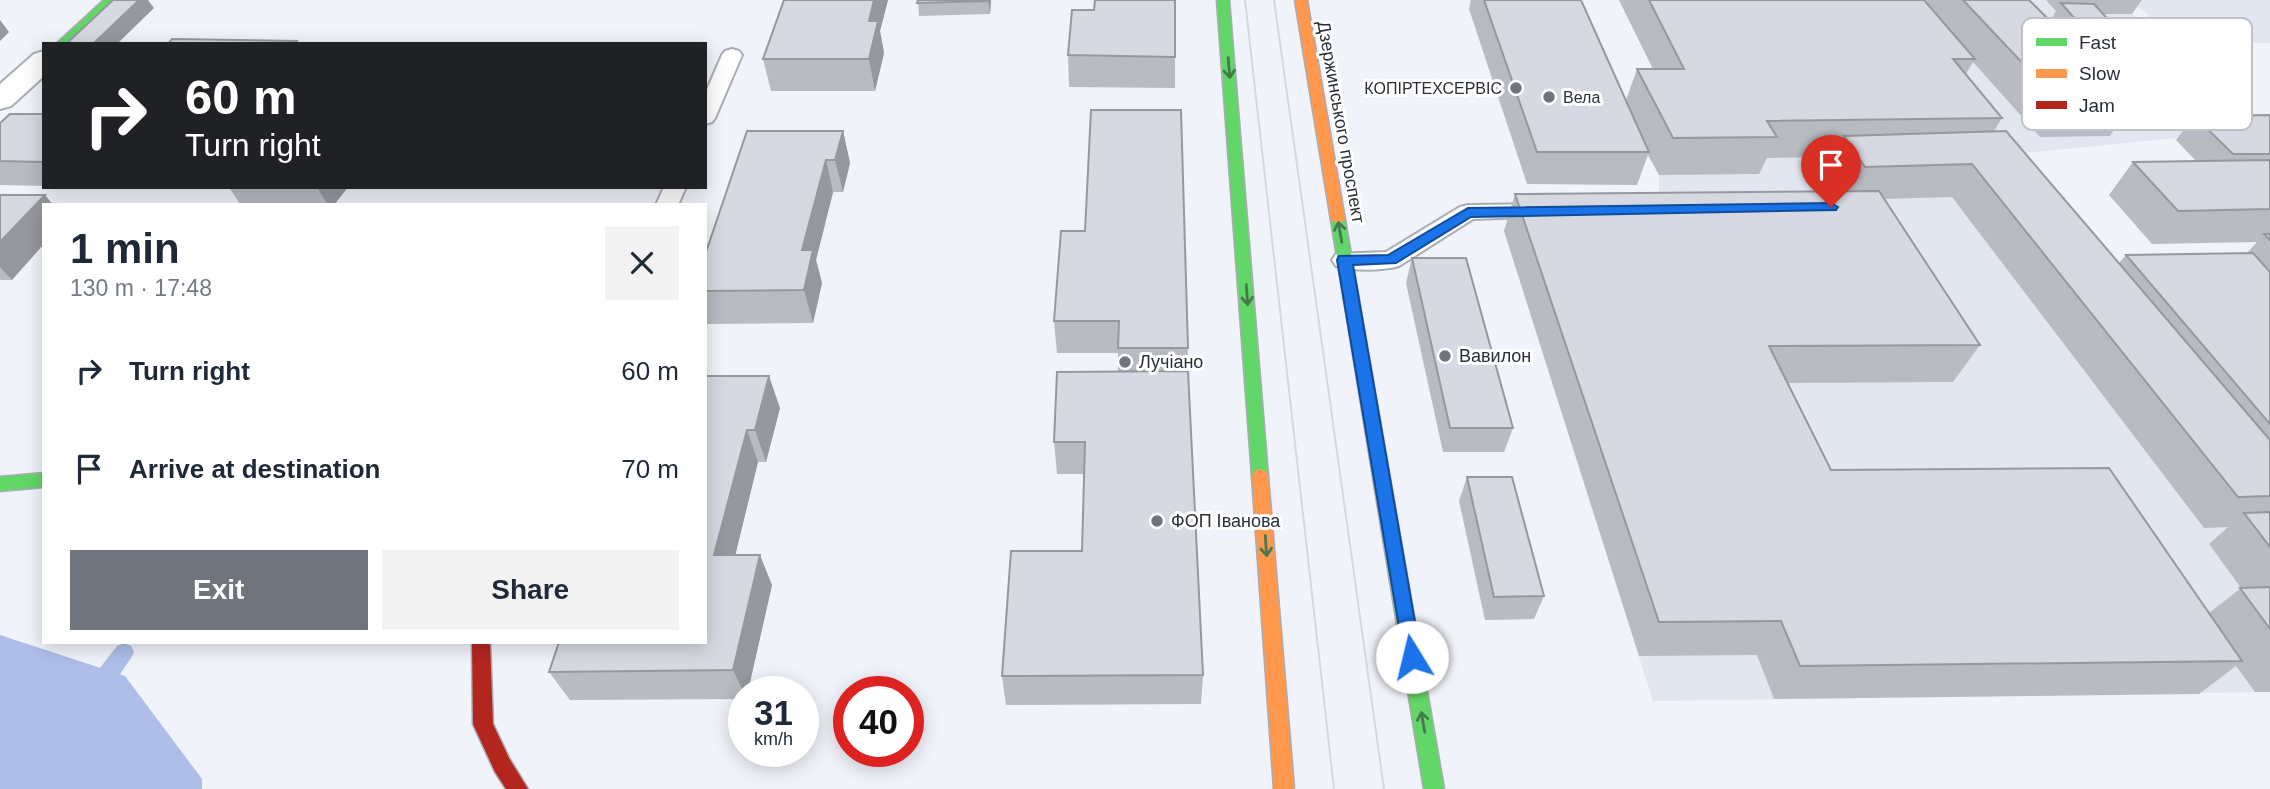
<!DOCTYPE html>
<html lang="en">
<head>
<meta charset="utf-8">
<style>
	:root { --surface:#fff; --page:#f2f2f3; --text:#1f2937; --muted:#747a83; --accent:#70747d }
	body { margin:0; font-family:Helvetica,sans-serif; background:var(--page); color:var(--text); height:100vh; display:flex; flex-direction:column; font-size:26px; white-space:nowrap }
	* { box-sizing:border-box; margin:0 }
	p { font-size:23px; color:var(--muted) }
	.icon { flex:none; width:38px; height:38px; fill:none; stroke:currentColor; stroke-width:2; stroke-linecap:round; stroke-linejoin:round }
	.map { position:relative; flex:1; overflow:hidden }
	.drawer { position:absolute; left:42px; top:203px; width:665px; height:441px; display:flex; flex-direction:column; background:var(--surface); border-radius:0px; box-shadow:0 4px 18px #0003 }
	.drawer>* { flex:none }
	.banner { position:absolute; left:42px; top:42px; width:665px; height:147px; border-radius:0px; box-shadow:0 4px 18px #0003; background:#202124; color:#fff; overflow:hidden }
	.speed { position:absolute; left:728px; top:676px; display:flex; gap:14px; font-size:35px; font-weight:700; text-align:center }
	.speed>* { display:grid; place-content:center; width:91px; height:91px; border-radius:50%; background:var(--surface); box-shadow:0 4px 18px #0003; line-height:1 }
	.speed small { font-size:18px; font-weight:400 }
	.speed .limit { border:10px solid #d22; background:#fff; color:#111 }
	.pin { position:absolute; display:grid; place-items:center; width:60px; height:60px; color:#fff; margin:-72px -30px; border-radius:50% 50% 50% 0; rotate:-45deg; box-shadow:0 0 7px #0007 }
	.pin .icon { rotate:45deg }
	.me { position:absolute; width:77px; margin:-38px; rotate:351deg; stroke-linejoin:round; filter:drop-shadow(0 0 5px #0008) }
	.turn { display:flex; align-items:center; gap:24px; height:147px; padding:0 28px; font-size:32px }
	.turn .icon { width:91px; height:91px; stroke-width:2.5 }
	.turn b { display:block; font-size:49px; line-height:60px }
	.round { display:grid; place-items:center; flex:none; width:74px; height:74px; border-radius:0px; background:var(--page) }
	.head { display:flex; align-items:center; justify-content:space-between; height:119px; padding:0 28px }
	h1 { font-size:42px; font-weight:800; line-height:52px }
	.primary-button { display:flex; gap:14px; margin-top:auto; padding:14px 28px }
	.primary-button a { flex:1; height:80px; border-radius:0px; background:var(--accent); color:#fff; font-size:28px; font-weight:800; line-height:80px; text-align:center }
	.primary-button a+a { background:var(--page); color:var(--text) }
	ul { padding:0; list-style:none }
	li { display:flex; align-items:center; gap:21px; height:98px; padding:0 28px }
	li div { flex:1 }
	li b { display:block; font-size:26px }
	li em { font-style:normal }
	.map>svg:first-child { display:block }
</style>
</head>
<body>
<div class="map">
<svg width="2270" height="789" viewBox="0 0 2270 789">
	<rect width="100%" height="100%" fill="#f1f3fa"/>
	<!-- built -->
	<path fill="#e2e6f1" d="M1619,0H2119L2246,131L1995,156L2270,498V692L1653,701L1504,231L1667,229L1659,209V175L1624,105H1670Z
		M2130,0H2270V43H2181Z"/>
	<!-- water -->
	<path fill="#aebee8" d="M0,635L125,676L202,779V789H0Z"/>
	<g fill="none" stroke-linecap="round" stroke-linejoin="round">
		<!-- stream -->
		<path fill="#aebee8" fill-rule="evenodd" d="M124,643L131,646L134,652L131,658L105,696L97,699L89,696L86,689L89,682L117,646Z"/>
		<defs>
			<path id="lane" d="M732,49L739,51L742,55L715,118L712,122L705,124V94L722,55L725,51Z
				M664,187H686L678,205H656Z
				M1546,204L1554,206L1557,211L1554,216L1473,219L1399,266C1381,271 1354,271 1336,266L1332,260L1336,254L1386,252L1460,207L1468,205Z"/>
			<path id="street" d="M44,51V76L11,106L0,109V84L34,54Z"/>
			<path id="fast" d="M104,0H117L69,44H56Z
				M1217,0H1229L1268,476L1266,481H1254L1252,476Z
				M1338,216L1345,220L1444,789H1424L1331,220Z
				M44,473V487L0,491V477Z"/>
			<path id="slow" d="M1295,0H1307L1345,220L1338,224L1331,220Z
				M1260,469L1266,471L1268,476L1294,789H1274L1252,476L1254,471Z"/>
			<path id="jam" d="M472,642H490L493,724L509,758L528,789H506L495,772L473,724Z"/>
		</defs>
		<!-- lane casing -->
		<use href="#lane" stroke="#aaadb5" stroke-width="4"/>
		<!-- street casing -->
		<use href="#street" stroke="#aaadb5" stroke-width="4"/>
		<!-- fast casing -->
		<use href="#fast" stroke="#aaadb5" stroke-width="3"/>
		<!-- slow casing -->
		<use href="#slow" stroke="#aaadb5" stroke-width="3"/>
		<!-- jam casing -->
		<use href="#jam" stroke="#aaadb5" stroke-width="3"/>
		<!-- lane -->
		<use href="#lane" fill="#fdfdfe" fill-rule="evenodd"/>
		<!-- street -->
		<use href="#street" fill="#fdfdfe" fill-rule="evenodd"/>
		<!-- fast -->
		<use href="#fast" fill="#63d668" fill-rule="evenodd"/>
		<!-- slow -->
		<use href="#slow" fill="#ff974d" fill-rule="evenodd"/>
		<!-- jam -->
		<use href="#jam" fill="#b3261e" fill-rule="evenodd"/>
		<!-- tram -->
		<path stroke="#d7d8db" stroke-width="2" d="M1245,0L1334,789
			M1274,0L1384,789"/>
	</g>
	<!-- wall -->
	<path fill="#b8bbc2" fill-rule="evenodd" d="M784,0H888L880,31L884,53L875,91H771L763,59Z
		M918,0H991L990,14L919,16Z
		M1471,0H1581L1626,100L1637,69H1653L1619,0H2029L2050,21L2056,11L2046,0H2142L2132,14H2103L2171,88L2153,113L2126,112L2110,136L2040,137L1973,62L1966,74L2002,118L1994,131L2119,263L2126,255L2247,253L2257,242L2152,244L2109,195L2133,162L2196,161L2176,140L2194,116L2270,115V692H2255L2236,666L2199,694L1774,699L1757,655L1639,656L1504,231L1515,194L1842,191L1827,168L1833,157L1767,158L1759,174L1659,175L1648,155L1637,185L1527,184L1469,9ZM1952,197L2204,528L2228,527L2209,544L2241,588L2209,613L1831,470L1787,383L1953,382L1980,345L1884,199Z
		M1068,55L1175,57V88L1069,87Z
		M44,114V186L0,185V123Z
		M843,131L850,163L843,192H833L816,260L822,283L813,323L705,324V255Z
		M229,187H348L334,205H261L240,204Z
		M0,195H45L53,205H44L12,280H0Z
		M1061,231L1188,348L1187,371L1203,675L1201,704L1006,705L1002,676L1082,551L1084,474H1057L1054,442L1118,371V353H1057L1054,321Z
		M1412,258L1513,428L1504,452H1443L1406,283Z
		M705,376L780,408L766,462H758L735,555L772,585L748,691H744V699L570,700L549,672Z
		M1467,477L1544,596L1534,619L1485,620L1459,501Z"/>
	<!-- shaded-wall -->
	<path fill="#96989e" d="M139,0H148L154,8L117,44H93Z
		M874,0H888L880,31L884,53L875,91L869,59V21Z
		M988,0H991L990,14Z
		M0,20L9,32L0,41Z
		M843,131L850,163L843,192L835,160Z
		M826,160L833,192L816,260L822,283L813,323L804,290L802,250Z
		M317,187H348L334,205H328Z
		M45,195L53,205H44V244L12,280L0,267V242Z
		M769,376L780,408L766,462L755,430Z
		M747,430L758,462L728,585L714,555Z
		M760,555L772,585L748,691H744V693L733,670Z"/>
	<!-- building -->
	<path fill="#d6d9e1" stroke="#96989e" stroke-width="2" d="M113,0H139L93,44H66Z
		M784,0H874L869,21H878L869,59H763Z
		M918,0H988V1L917,3Z
		M1095,0H1175V57L1068,55L1072,10H1094Z
		M1484,0H1581L1649,152H1537Z
		M1649,0H1924L1975,59H1953L2002,118L1767,121L1777,137L1673,138L1637,69H1684Z
		M1963,0H2029L2133,103L2062,105Z
		M2061,3L2094,4L2171,88L2135,87Z
		M172,39L297,41L295,44H168Z
		M1091,110H1181L1188,348H1118L1119,321H1054L1061,231H1085Z
		M10,114H44V162L0,161V123Z
		M2270,115V154H2233L2194,116Z
		M747,131H843L835,160H826L802,250H813L804,290L705,291V255Z
		M2006,131L2270,440V496L2238,497L1972,164L1865,167L1844,136Z
		M2270,160V209L2178,211L2133,162Z
		M1879,191L1980,345L1769,346L1831,470L2109,468L2242,661L1800,666L1781,621L1659,622L1515,194Z
		M0,195H45L0,242Z
		M2264,234H2270V240Z
		M2253,253L2270,272V424L2126,255Z
		M1412,258H1466L1513,428H1450Z
		M1188,371L1203,675L1002,676L1011,551H1082L1085,442H1054L1057,372Z
		M705,376H769L755,430H747L714,555H760L733,670L549,672L559,642H705Z
		M1467,477H1512L1544,596L1494,597Z
		M2270,512V547L2244,513Z
		M2270,587V629L2240,588Z"/>
	<!-- one-way arrows -->
	<defs><path id="oneway-shaft" d="M-6 0H5M1.5-3L5.5 0L1.5 3" fill="none" stroke-width="1.6" stroke-linecap="round" stroke-linejoin="round" transform="scale(1.75)"/></defs>
	<g stroke="#447a4e">
		<use href="#oneway-shaft" transform="translate(1229 68) rotate(85)"/>
		<use href="#oneway-shaft" transform="translate(1340 232) rotate(-100)"/>
		<use href="#oneway-shaft" transform="translate(1247 295) rotate(86)"/>
		<use href="#oneway-shaft" transform="translate(1266 546) rotate(86)"/>
		<use href="#oneway-shaft" transform="translate(1423 722) rotate(-100)"/>
	</g>
	<!-- route -->
	<path fill="#1a73e8" stroke="#114b97" stroke-width="2" d="M1831,203L1838,207L1836,210L1471,217L1396,263L1353,265L1421,657L1419,663L1412,665L1405,663L1337,260L1339,256L1388,255L1468,208Z"/>
	<!-- markers -->
	<g fill="#70747d" stroke="#fff" stroke-width="2.5">
		<circle cx="1516" cy="88" r="7"/>
		<circle cx="1549" cy="97" r="7"/>
		<circle cx="1445" cy="356" r="7"/>
		<circle cx="1125" cy="362" r="7"/>
		<circle cx="1157" cy="521" r="7"/>
	</g>
	<g text-anchor="middle" dominant-baseline="central" stroke-width="6" stroke-linejoin="round" paint-order="stroke">
		<!-- far-poi labels -->
		<g font-size="16" fill="#2a2f39" stroke="#fff" text-anchor="end">
			<text x="1502" y="88">КОПІРТЕХСЕРВІС</text>
			<text x="1563" y="97" text-anchor="start">Вела</text>
		</g>
		<!-- street labels -->
		<g font-size="18" fill="#2a2f39" stroke="#fff">
			<text transform="translate(1341 122) rotate(80)">Дзержинського проспект</text>
		</g>
		<!-- poi labels -->
		<g font-size="18" fill="#2a2f39" stroke="#fff" text-anchor="start">
			<text x="1459" y="356">Вавилон</text>
			<text x="1139" y="362">Лучіано</text>
			<text x="1171" y="521">ФОП Іванова</text>
		</g>
	</g>
	<!-- legend -->
	<rect x="2022" y="18" width="230" height="112" rx="10" fill="#fff" stroke="#bfc1c4" stroke-width="2"/>
	<rect x="2036" y="38" width="31" height="8" fill="#63d668"/>
	<rect x="2036" y="69" width="31" height="9" fill="#ff974d"/>
	<rect x="2036" y="101" width="31" height="8" fill="#b3261e"/>
	<g font-size="19" fill="#2a2f39">
		<text x="2079" y="49">Fast</text>
		<text x="2079" y="80">Slow</text>
		<text x="2079" y="112">Jam</text>
	</g>
</svg>
<div class="speed"><div>31<small>km/h</small></div><div class="limit">40</div></div>
<div class="pin" style="left:1831px;top:207px;background:#d93025"><svg class="icon" aria-label="arrive" viewBox="0 0 24 24"><path d="M6 21V4h12l-3 4 3 4H6"/></svg></div>
<svg class="me" style="left:1412px;top:657px" viewBox="-20 -20 40 40"><circle r="19" fill="#fff"/><path d="M0-13L10 11 0 6-10 11z" fill="#1a73e8"/></svg>
<div class="banner">
<div class="turn"><svg class="icon" aria-label="right" viewBox="0 0 24 24"><path d="M7 20v-9h11M14 6l5 5-5 5"/></svg><div><b>60 m</b>Turn right</div></div>
</div>
<section class="drawer">
<div class="head"><div><h1>1 min</h1><p>130 m · 17:48</p></div><a class="round"><svg class="icon" aria-label="close" viewBox="0 0 24 24"><path d="M6 6l12 12M18 6L6 18"/></svg></a></div>
<ul>
<li><svg class="icon" aria-label="right" viewBox="0 0 24 24"><path d="M7 20v-9h11M14 6l5 5-5 5"/></svg><div><b>Turn right</b></div><em>60 m</em></li>
<li><svg class="icon" aria-label="arrive" viewBox="0 0 24 24"><path d="M6 21V4h12l-3 4 3 4H6"/></svg><div><b>Arrive at destination</b></div><em>70 m</em></li>
</ul>
<div class="primary-button"><a>Exit</a><a>Share</a></div>
</section>
</div>
</body>
</html>
